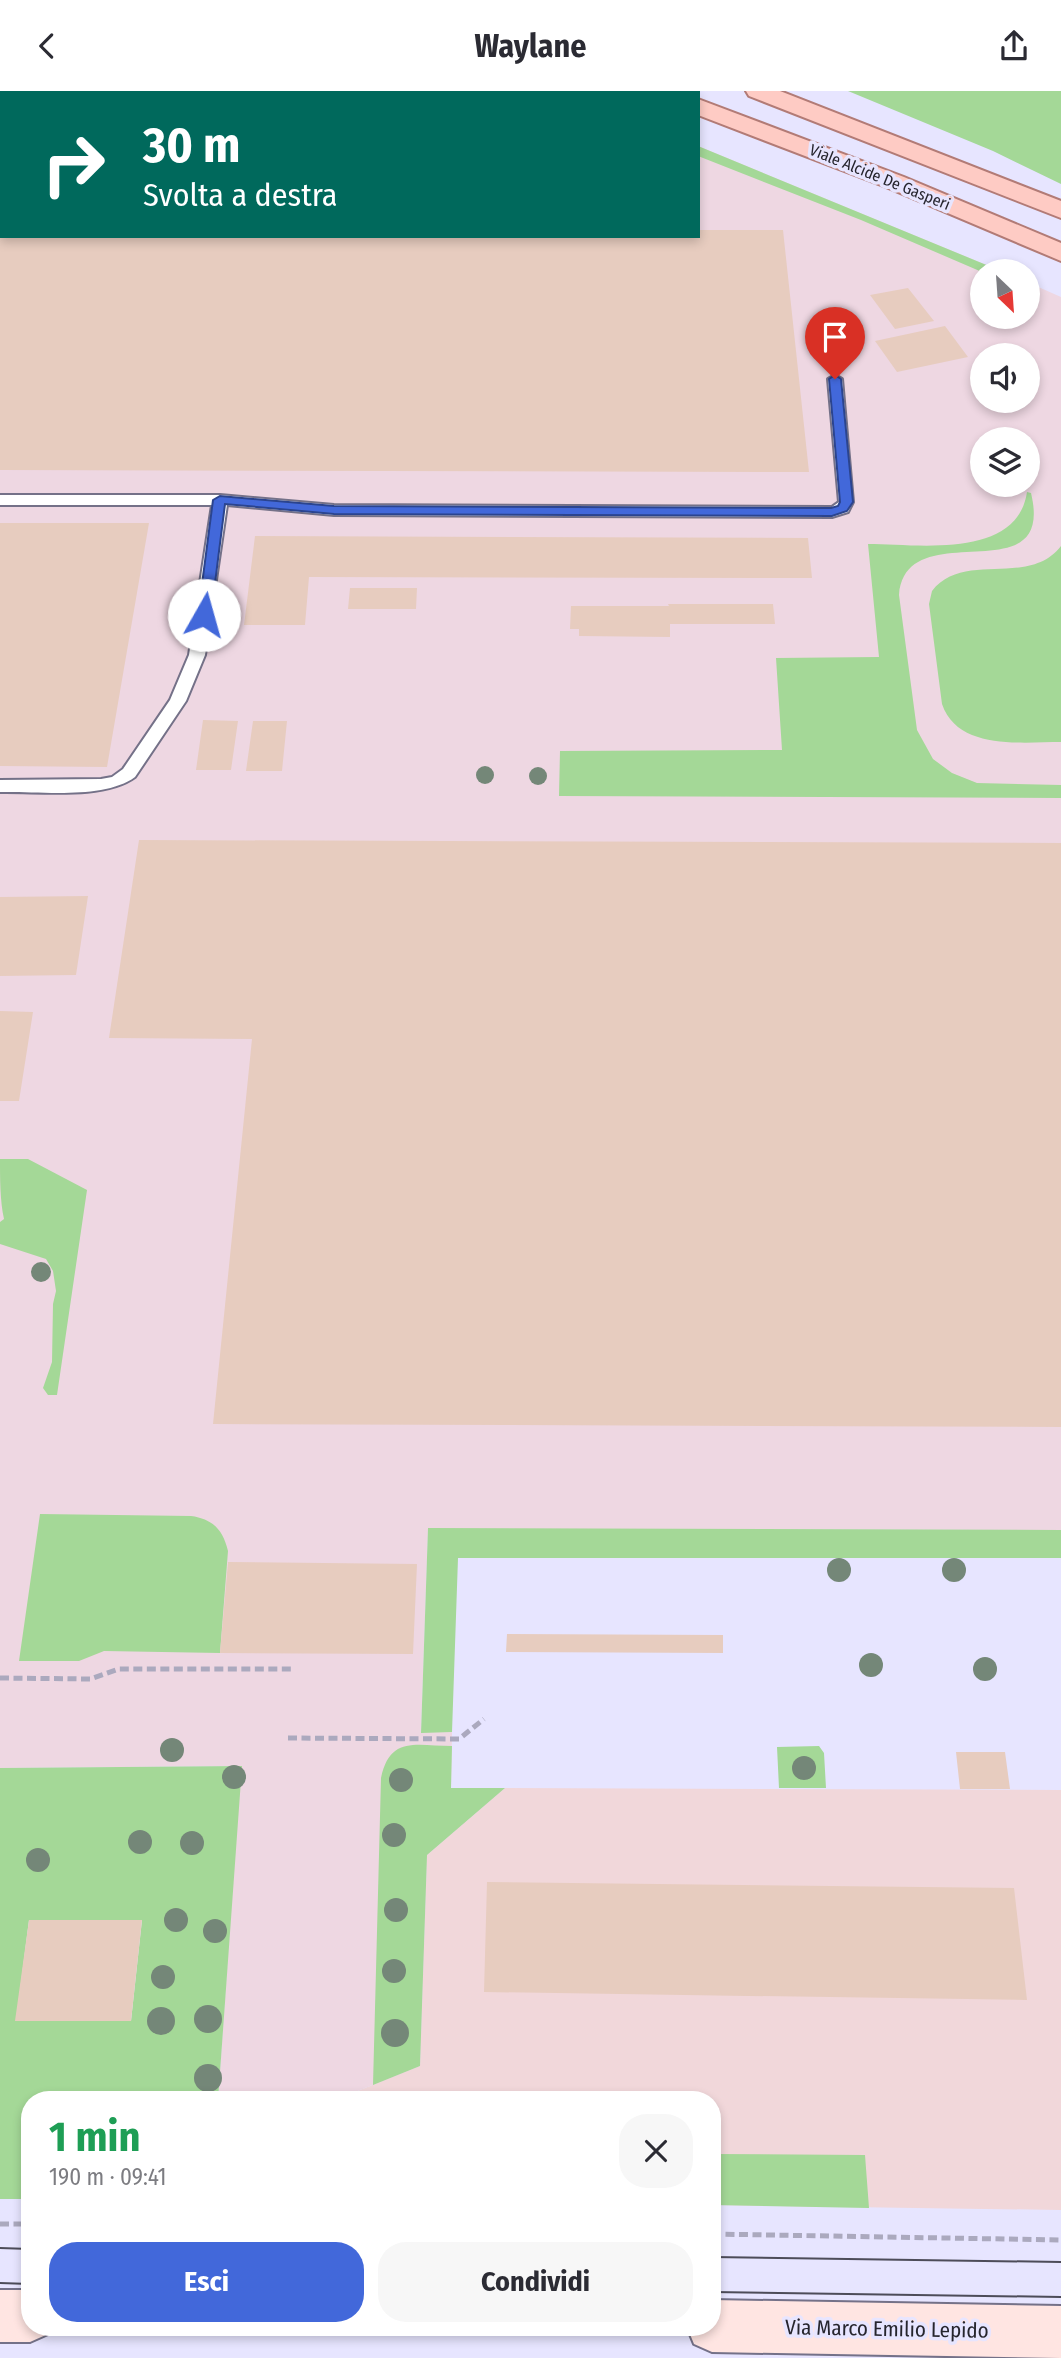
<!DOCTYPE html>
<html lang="it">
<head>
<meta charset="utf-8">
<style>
	:root { --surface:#fff; --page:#f7f7f7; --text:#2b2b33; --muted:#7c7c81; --accent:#4268da }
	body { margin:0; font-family:"Fira Sans Condensed",sans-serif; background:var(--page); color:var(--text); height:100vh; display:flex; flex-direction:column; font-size:26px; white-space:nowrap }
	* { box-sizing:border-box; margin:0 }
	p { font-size:23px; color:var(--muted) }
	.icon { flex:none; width:38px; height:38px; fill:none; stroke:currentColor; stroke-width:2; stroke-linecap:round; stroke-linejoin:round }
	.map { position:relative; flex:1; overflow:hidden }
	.sheet { position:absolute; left:21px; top:2000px; width:700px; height:245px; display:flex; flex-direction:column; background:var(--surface); border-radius:28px; box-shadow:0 4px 10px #0003 }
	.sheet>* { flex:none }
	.guide { position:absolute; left:0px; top:0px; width:700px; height:147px; box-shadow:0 4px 10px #0003; background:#00695c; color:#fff; overflow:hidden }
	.needle { width:46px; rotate:155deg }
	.tools { position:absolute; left:970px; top:168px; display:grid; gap:14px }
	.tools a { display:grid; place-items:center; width:70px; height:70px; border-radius:50%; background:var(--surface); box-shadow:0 4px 10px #0003; font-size:35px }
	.pin { position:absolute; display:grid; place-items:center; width:60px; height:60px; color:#fff; margin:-72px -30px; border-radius:50% 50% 50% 0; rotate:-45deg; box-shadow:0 0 7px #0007 }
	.pin .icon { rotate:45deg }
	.me { position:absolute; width:77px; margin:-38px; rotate:7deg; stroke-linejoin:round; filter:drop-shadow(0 0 5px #0008) }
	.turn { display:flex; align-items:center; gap:24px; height:147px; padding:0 28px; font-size:32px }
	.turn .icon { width:91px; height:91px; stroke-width:2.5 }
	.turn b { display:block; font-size:49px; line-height:60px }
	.round { display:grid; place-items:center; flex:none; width:74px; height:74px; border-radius:28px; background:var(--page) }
	.overview { display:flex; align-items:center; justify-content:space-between; height:119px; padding:0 28px }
	h1 { font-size:42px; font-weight:700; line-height:52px; color:#1e9e55 }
	.cta { display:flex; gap:14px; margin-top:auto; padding:14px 28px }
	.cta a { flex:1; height:80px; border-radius:28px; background:var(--accent); color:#fff; font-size:28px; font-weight:700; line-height:80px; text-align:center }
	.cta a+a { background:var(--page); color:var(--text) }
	header { display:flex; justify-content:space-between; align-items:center; height:91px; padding:0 28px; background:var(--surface); font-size:32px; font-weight:700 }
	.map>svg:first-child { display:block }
</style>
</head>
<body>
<header><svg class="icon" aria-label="back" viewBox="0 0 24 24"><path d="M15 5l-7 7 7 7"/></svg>Waylane<svg class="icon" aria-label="share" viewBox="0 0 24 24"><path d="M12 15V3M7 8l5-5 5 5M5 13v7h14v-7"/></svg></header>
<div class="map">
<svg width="1061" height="2267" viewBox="0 0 1061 2267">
	<rect width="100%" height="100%" fill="#e7e5ff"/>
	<!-- commercial -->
	<path fill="#f1d7da" d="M505,1697L1061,1699V2119L712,2114V2009H335L420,1975L427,1764Z"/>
	<!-- industrial -->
	<path fill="#eed7e2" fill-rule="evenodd" d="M0,0L548,2H2V145H698V55L1001,180H982V226H1027V191L1061,206V1439L428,1438L421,1641H452L451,1697H505L427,1764L420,1975L335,2009H218L241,1675L0,1677ZM982,264H1027V310H982ZM982,348H1027V394H982Z"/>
	<!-- green -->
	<path fill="#a4d897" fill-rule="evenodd" d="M848,0H1061V93L993,60Z
		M698,55L1001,180L982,181L861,129L698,65Z
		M1027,401L1031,402C1056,506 906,420 899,504L917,639L933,668L952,682L977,692L1061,694V707L559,705L560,660L782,659L776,567L879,566L868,453C918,453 1017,469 1027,401Z
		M1061,455V651C1023,651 958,660 942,613L929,513L932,500C964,459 1029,497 1061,455Z
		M0,1068H28L87,1099L57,1304H48L43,1297L52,1271L53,1213L56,1200L53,1180L46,1168L0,1153V1131L4,1128C0,1110 0,1087 0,1068Z
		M40,1423L191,1425C213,1428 223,1439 228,1460L220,1562L104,1560L79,1570H19Z
		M428,1437L1061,1439V1467H458L452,1641L421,1642Z
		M452,1655L451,1697H505L427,1764L420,1975L373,1994L381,1687C390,1644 417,1655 452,1655Z
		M819,1655L824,1662L826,1697H779L777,1656Z
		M242,1675L218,2009H30V2108H0V1677ZM29,1829H142L131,1930H16Z
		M712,2063L865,2064L869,2117L712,2114Z"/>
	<!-- building -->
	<path fill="#e7ccbf" d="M698,139H783L809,381L0,379V145H698Z
		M908,197L934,230L895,238L870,204Z
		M945,235L968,266L897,281L875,250Z
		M0,432H149L107,676L0,675Z
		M255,445L808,447L812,487L309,486L305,534H244Z
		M350,497H417L416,518H348Z
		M668,513H773L775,533H670V546L579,545V538H570L571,515H669Z
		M203,629L238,630L231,679H196Z
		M253,630H287L282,680H246Z
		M139,749L1061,752V1336L213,1333L252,948L109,947Z
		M88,805L76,884L0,885V806Z
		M0,920L33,921L19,1010H0Z
		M228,1471L417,1473L413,1563L220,1562Z
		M507,1543L723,1544V1562L506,1561Z
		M956,1661H1005L1010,1698H960Z
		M487,1791L1014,1797L1027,1909L484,1901Z
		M29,1829H142L131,1930H15Z"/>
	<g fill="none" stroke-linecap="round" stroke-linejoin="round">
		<defs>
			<path id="service" d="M835,284L842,288L853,411L848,421L832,426L334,424L227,414L205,564L186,610L135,686C104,709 39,700 0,701V689L101,688L112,686L123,678L170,609L189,564L212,414H0V404H220L334,414L832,416L839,411L828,288Z"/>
			<path id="secondary" d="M0,2199H30V2236H51L48,2243L30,2251H0Z
				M712,2209L1061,2215V2267L712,2261L694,2253L687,2236H712Z"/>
			<path id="primary" d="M644,0H672L673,2H645Z
				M746,0H780L1061,110V127L749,5Z
				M698,8L904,86L1061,152V170L886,96L698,24Z"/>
		</defs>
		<!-- service casing -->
		<use href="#service" stroke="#747188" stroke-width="4"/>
		<!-- secondary casing -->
		<use href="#secondary" stroke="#747188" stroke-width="4"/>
		<!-- primary casing -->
		<use href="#primary" stroke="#b27b76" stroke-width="4"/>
		<!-- path -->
		<path stroke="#aba9be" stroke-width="5" stroke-dasharray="9 4.5" stroke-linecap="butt" d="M0,1587L90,1588L119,1578H293
			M288,1647L459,1648L484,1628
			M0,2133H30
			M712,2143L1061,2149"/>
		<!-- service -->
		<use href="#service" fill="#fff" fill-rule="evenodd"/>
		<!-- secondary -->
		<use href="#secondary" fill="#ffe5e2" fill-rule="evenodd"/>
		<!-- primary -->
		<use href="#primary" fill="#fecbc4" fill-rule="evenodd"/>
		<!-- tram -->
		<path stroke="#4d4c59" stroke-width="2" d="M0,2157L30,2158
			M712,2166L1061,2171
			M0,2192L30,2193
			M712,2201L1061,2206"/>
	</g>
	<!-- trees -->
	<g fill="#748778">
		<circle cx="485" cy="684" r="9"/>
		<circle cx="538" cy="685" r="9"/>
		<circle cx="41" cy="1181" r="10"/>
		<circle cx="839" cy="1479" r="12"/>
		<circle cx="954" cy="1479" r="12"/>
		<circle cx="871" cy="1574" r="12"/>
		<circle cx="985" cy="1578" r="12"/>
		<circle cx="172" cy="1659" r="12"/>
		<circle cx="804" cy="1677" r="12"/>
		<circle cx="234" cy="1686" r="12"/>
		<circle cx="401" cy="1689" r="12"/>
		<circle cx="394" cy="1744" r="12"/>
		<circle cx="140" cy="1751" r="12"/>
		<circle cx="192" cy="1752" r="12"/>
		<circle cx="38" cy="1769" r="12"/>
		<circle cx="396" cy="1819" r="12"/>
		<circle cx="176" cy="1829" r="12"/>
		<circle cx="215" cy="1840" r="12"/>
		<circle cx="394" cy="1880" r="12"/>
		<circle cx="163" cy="1886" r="12"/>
		<circle cx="208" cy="1928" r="14"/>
		<circle cx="161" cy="1930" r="14"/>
		<circle cx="395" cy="1942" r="14"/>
		<circle cx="208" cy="1987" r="14"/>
	</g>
	<!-- route -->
	<path fill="#4268da" stroke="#2b448e" stroke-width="2" d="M835,284L841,288L853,411L847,420L832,425L334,423L225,413L211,524L204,529L198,524L213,409L220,405L334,415L831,417L838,415L840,411L829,288Z"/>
	<g text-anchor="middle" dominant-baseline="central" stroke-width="7" stroke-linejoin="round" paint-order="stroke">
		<!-- far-street labels -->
		<g font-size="16" fill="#26252e" stroke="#e7e5ff">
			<text transform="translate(880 86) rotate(22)">Viale Alcide De Gasperi</text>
		</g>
		<!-- near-street labels -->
		<g font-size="21" fill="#26252e" stroke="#e7e5ff">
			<text transform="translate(887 2238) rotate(1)">Via Marco Emilio Lepido</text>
		</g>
	</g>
</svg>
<div class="tools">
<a><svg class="needle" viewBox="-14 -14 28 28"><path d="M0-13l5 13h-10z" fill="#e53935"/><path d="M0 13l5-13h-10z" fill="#7c7c81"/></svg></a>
<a><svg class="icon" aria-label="sound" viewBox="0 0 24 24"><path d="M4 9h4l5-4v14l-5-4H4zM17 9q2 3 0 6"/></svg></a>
<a><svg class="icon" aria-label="layers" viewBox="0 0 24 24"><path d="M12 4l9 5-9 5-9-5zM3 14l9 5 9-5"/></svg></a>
</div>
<div class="pin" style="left:835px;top:288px;background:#d93025"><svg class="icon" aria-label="arrive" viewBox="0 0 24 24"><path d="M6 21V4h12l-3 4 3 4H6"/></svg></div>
<svg class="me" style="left:204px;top:524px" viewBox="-20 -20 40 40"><circle r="19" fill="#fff"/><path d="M0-13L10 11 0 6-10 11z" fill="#4268da"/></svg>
<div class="guide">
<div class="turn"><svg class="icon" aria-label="right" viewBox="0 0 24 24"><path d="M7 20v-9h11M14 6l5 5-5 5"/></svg><div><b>30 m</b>Svolta a destra</div></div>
</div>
<section class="sheet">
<div class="overview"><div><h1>1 min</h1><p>190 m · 09:41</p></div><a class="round"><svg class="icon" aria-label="close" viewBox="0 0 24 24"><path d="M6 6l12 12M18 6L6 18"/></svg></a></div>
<div class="cta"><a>Esci</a><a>Condividi</a></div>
</section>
</div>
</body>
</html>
